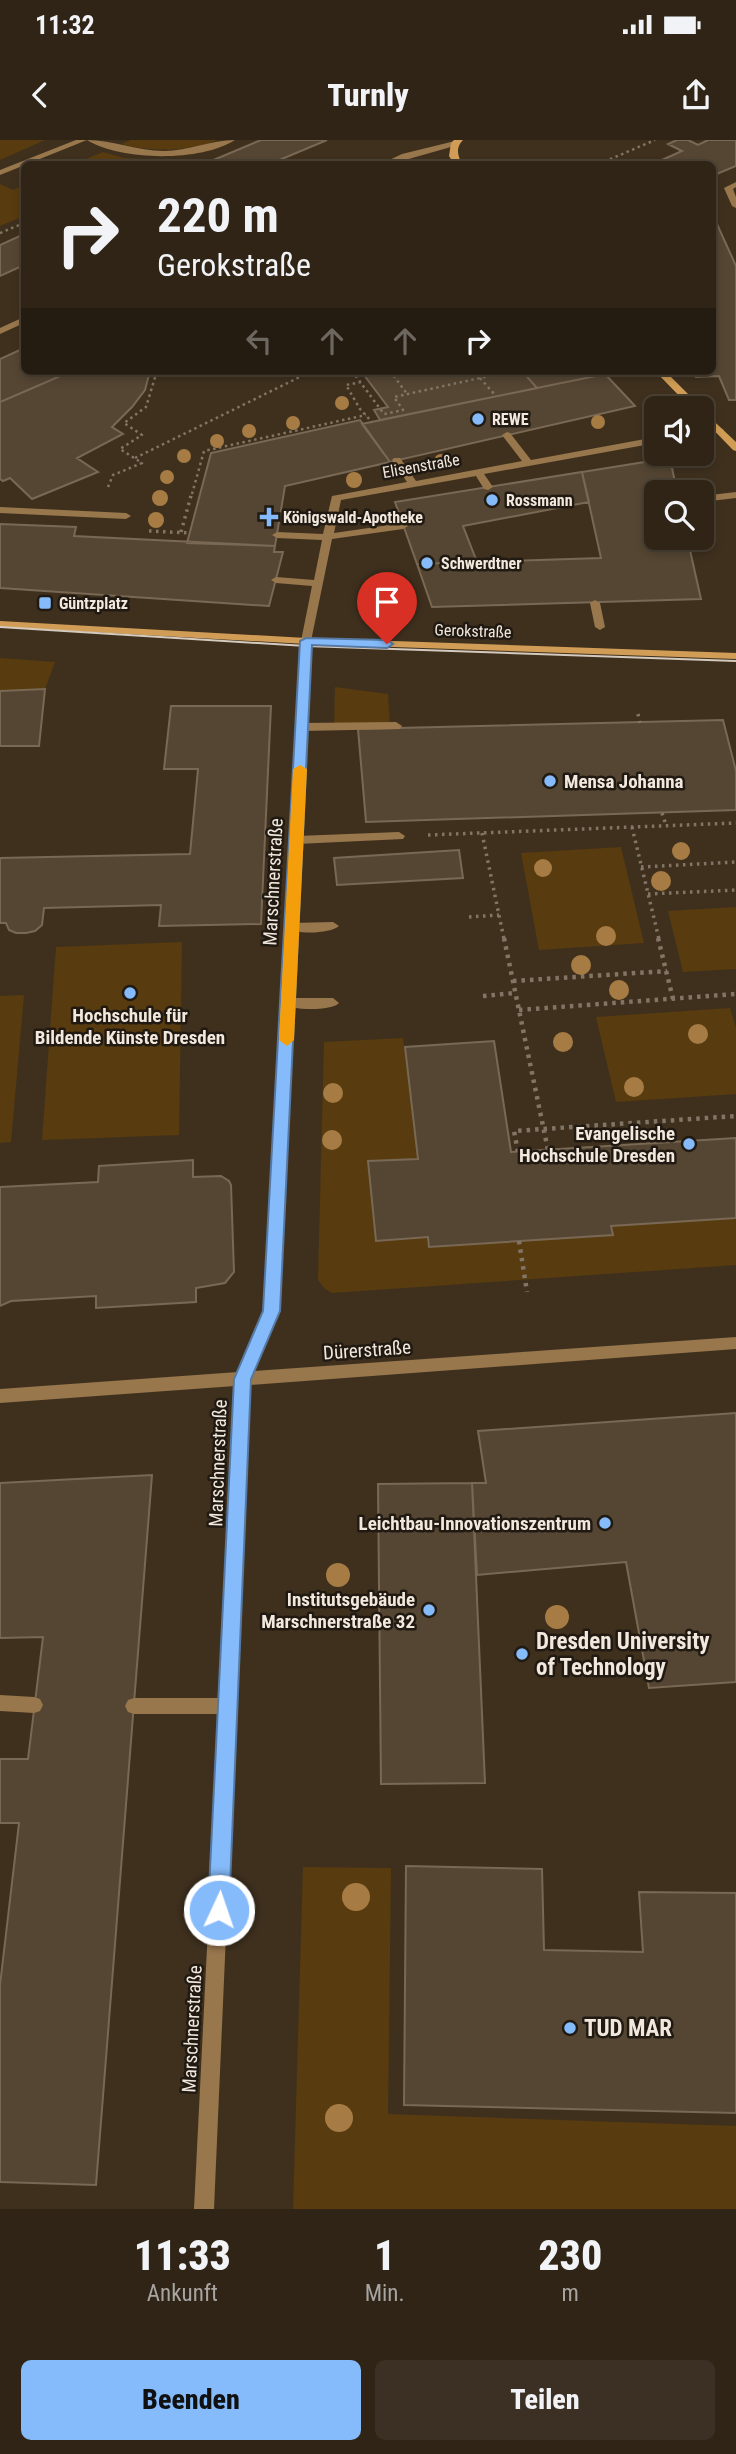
<!DOCTYPE html>
<html lang="de">
<head>
<meta charset="utf-8">
<style>
	:root { --surface:#2f2416; --page:#3b3023; --text:#f1f3f6; --muted:#a7a4a1; --line:#4a4135; --accent:#85bbfb }
	body { margin:0; font-family:"Roboto Condensed",sans-serif; background:var(--page); color:var(--text); height:100vh; display:flex; flex-direction:column; font-size:26px; white-space:nowrap }
	* { box-sizing:border-box; margin:0 }
	p { font-size:23px; color:var(--muted) }
	.icon { flex:none; width:38px; height:38px; fill:none; stroke:currentColor; stroke-width:2; stroke-linecap:round; stroke-linejoin:round }
	.map { position:relative; height:2069px; overflow:hidden }
	.drawer { display:flex; flex-direction:column; background:var(--surface); flex:1 }
	.drawer>* { flex:none }
	.banner { position:absolute; left:21px; top:21px; width:695px; height:214px; border-radius:10px; box-shadow:0 4px 10px #0003,0 0 0 2px var(--line); background:#2f2416; color:var(--text); overflow:hidden }
	.buttons { position:absolute; left:644px; top:256px; display:grid; gap:14px }
	.buttons a { display:grid; place-items:center; width:70px; height:70px; border-radius:10px; background:var(--surface); box-shadow:0 4px 10px #0003,0 0 0 2px var(--line); font-size:35px }
	.pin { position:absolute; display:grid; place-items:center; width:60px; height:60px; color:#fff; margin:-72px -30px; border-radius:50% 50% 50% 0; rotate:-45deg; box-shadow:0 0 7px #0007 }
	.pin .icon { rotate:45deg }
	.me { position:absolute; width:77px; margin:-38px; rotate:3deg; stroke-linejoin:round; filter:drop-shadow(0 0 5px #0008) }
	.turn { display:flex; align-items:center; gap:24px; height:147px; padding:0 21px; font-size:32px }
	.turn .icon { width:91px; height:91px; stroke-width:2.5 }
	.turn b { display:block; font-size:49px; line-height:60px }
	.lanes { display:flex; align-items:center; height:66px; padding:0 21px; background:#0003; justify-content:center; gap:35px; direction:ltr }
	.lanes .off { opacity:.35 }
	.eta { display:flex; justify-content:space-evenly; align-items:center; height:119px; text-align:center }
	.eta b { font-size:42px; font-weight:800; line-height:49px }
	.action { display:flex; gap:14px; margin-top:auto; padding:14px 21px }
	.action a { flex:1; height:80px; border-radius:10px; background:var(--accent); color:#111; font-size:28px; font-weight:800; line-height:80px; text-align:center }
	.action a+a { background:var(--page); color:var(--text) }
	.status { display:flex; justify-content:space-between; align-items:center; height:49px; padding:0 35px; background:var(--surface); direction:ltr }
	.status svg { height:19px; fill:currentColor }
	header { display:flex; justify-content:space-between; align-items:center; height:91px; padding:0 21px; background:var(--surface); font-size:32px; font-weight:800 }
	.map>svg:first-child { display:block }
</style>
</head>
<body>
<div class="status"><b>11:32</b><svg viewBox="0 0 49 12"><path d="M0 12V9h3v3zM5 12V6h3v6zM10 12V3h3v9zM15 12V0h3v12zM26 1h20v11H26zM47 4h2v5h-2z"/></svg></div>
<header><svg class="icon" aria-label="back" viewBox="0 0 24 24"><path d="M15 5l-7 7 7 7"/></svg>Turnly<svg class="icon" aria-label="share" viewBox="0 0 24 24"><path d="M12 15V3M7 8l5-5 5 5M5 13v7h14v-7"/></svg></header>
<div class="map">
<svg width="736" height="2069" viewBox="0 0 736 2069">
	<rect width="100%" height="100%" fill="#3f301e"/>
	<!-- green -->
	<path fill="#583b0f" d="M0,0H45L0,20Z
		M131,0H218C189,12 151,12 121,4Z
		M103,12L124,18L163,20L152,24H74Z
		M0,44L13,50L24,45V76L0,86Z
		M0,518L55,522L45,549L0,553Z
		M335,547L388,554L390,588L334,590Z
		M621,707L644,803L539,810L521,713Z
		M736,767V829L683,832L668,771Z
		M182,802L179,995L42,1000L56,807Z
		M24,855L11,1002L0,1003V856Z
		M730,868L736,888V954L616,962L596,877Z
		M403,898L418,1019L368,1022L377,1101L428,1097L430,1107L612,1095L611,1086L736,1078V1125L332,1153L324,1148L318,1140L324,902Z
		M303,1727L391,1728L388,1974L736,1986V2069H293Z"/>
	<!-- building -->
	<path fill="#554633" stroke="#786854" stroke-width="2" d="M261,0H327L270,24H204Z
		M677,0H688L698,5L708,0H736V26L712,36V24H653L682,11L668,4Z
		M712,73L736,126V260H729L719,236L696,237L694,231H712L714,222Z
		M24,94V125L0,136V105Z
		M24,208V231H72L0,262V219Z
		M72,231H150L145,250L132,267L112,287L123,294L77,318L98,332L32,359L10,338L3,341L0,339V262Z
		M361,231H522L537,248L380,280L374,270L388,267Z
		M522,231H598L601,235L537,248Z
		M605,234L635,266L390,322L362,284Z
		M360,280L390,322L285,346L275,406L187,403L211,313Z
		M670,318L677,352H656V397H687L701,459L432,467L417,424L601,418L582,332Z
		M582,332L589,362L463,386L477,422L417,424L395,362Z
		M0,384L76,387L74,396L275,406L274,412H283L269,466L0,448Z
		M45,549L39,606H0V551Z
		M171,566H271L261,784L159,786L161,765L44,768L42,785L35,791L26,793H16L9,790L6,783H0V718L190,714L198,629H164Z
		M723,580L736,631V670L366,682L358,589Z
		M459,710L463,738L337,745L334,718Z
		M494,901L511,1012L736,998V1078L611,1086L613,1095L429,1107L428,1097L376,1101L368,1021L418,1019L405,907Z
		M193,1020V1037L221,1036L229,1041L231,1045L234,1132L225,1143L196,1148V1162L96,1168V1156L11,1161L0,1166V1047L98,1042L99,1026Z
		M736,1273V1542L649,1548L626,1422L477,1435L472,1343H486L478,1291Z
		M152,1335L96,2045L0,2042V1845L19,1683H0V1619H28L43,1497L0,1498V1343Z
		M472,1343L485,1643L381,1644L378,1344Z
		M406,1726L542,1729L544,1810L643,1812L639,1752L736,1753V1973L404,1965Z"/>
	<g fill="none" stroke-linecap="round" stroke-linejoin="round">
		<!-- path-far2 -->
		<path stroke="#827565" stroke-width="2.5" stroke-dasharray="2.5 3.5" stroke-linecap="butt" d="M599,24L655,0
			M0,93L24,83
			M352,231L384,274L403,270L394,257L498,234L495,231
			M390,231L408,255
			M480,238L496,256
			M361,242L346,245L360,269L372,282
			M135,318L312,231
			M108,347L113,335L142,323L120,309L142,295L124,283L146,267L157,231
			M192,354L204,311L366,275"/>
		<!-- path-far1 -->
		<path stroke="#827565" stroke-width="3.5" stroke-dasharray="2.5 4.5" stroke-linecap="butt" d="M149,391L190,393
			M181,392L192,352
			M638,574L640,583
			M662,673L666,685
			M632,687L659,799
			M482,693L504,799
			M428,695L736,683
			M641,727L736,722
			M648,754L736,750
			M469,777L499,775"/>
		<!-- path -->
		<path stroke="#827565" stroke-width="4.5" stroke-dasharray="3.5 5" stroke-linecap="butt" d="M504,798L548,1010
			M658,798L673,859
			M513,841L667,831
			M483,856L515,853
			M519,870L736,854
			M518,1012L514,991L736,976
			M519,1101L527,1152"/>
		<!-- lane -->
		<path fill="#98774d" fill-rule="evenodd" d="M76,0H87L0,35V30Z
			M87,0C113,0 137,11 164,11C188,11 211,0 235,0C201,22 121,21 87,0Z
			M736,42V47L733,49L736,57V68L732,66L724,48Z
			M736,352V358L702,362V356Z
			M0,367L126,373L131,376L126,379L0,373Z
			M396,582L402,586L400,589L302,591L296,587L302,583Z
			M399,692L405,696L403,699L297,704L291,700L297,696Z
			M333,782L339,786C330,794 295,795 286,787L292,783Z
			M289,858H333L339,863C332,871 290,871 283,863Z
			M0,1555L34,1557L40,1559L43,1565L40,1571L34,1573L0,1571Z
			M134,1558H229L235,1560L238,1566L235,1572L229,1574H134L128,1572L125,1566L128,1560Z"/>
		<!-- street -->
		<path fill="#98774d" fill-rule="evenodd" d="M455,1H458V5L391,24H381L402,14Z
			M24,177V183L0,194V188Z
			M719,287L724,290L722,292L702,295V289Z
			M507,292L510,293L531,320L656,297V303L484,334L493,347L488,350L484,349L476,336L341,360L334,393L403,383L408,386L403,389L332,399L311,501L279,1171L254,1231L736,1197V1209L250,1245L214,2069H194L235,1246L0,1263V1249L238,1232L265,1171L301,501L312,446L276,443L271,440L276,437L314,440L322,400L277,398L272,395L277,392L323,394L332,356L407,342L392,320L394,318H400L416,341L522,321L502,295Z
			M595,460L600,463L605,487L600,490L595,487L590,463Z"/>
		<!-- secondary -->
		<path fill="#d19d56" fill-rule="evenodd" d="M454,0H463C455,8 458,16 462,24H454L449,16L451,3Z
			M655,231H665L702,268H691Z
			M702,270L736,302V311L733,310L702,278Z
			M0,481L306,498L736,513V519L306,504L0,487Z"/>
		<!-- tram -->
		<path stroke="#d5cabe" stroke-width="2" d="M0,487L306,506L736,521"/>
	</g>
	<!-- trees -->
	<g fill="#a77c44">
		<circle cx="342" cy="263" r="7"/>
		<circle cx="598" cy="282" r="7"/>
		<circle cx="293" cy="283" r="7"/>
		<circle cx="249" cy="291" r="7"/>
		<circle cx="217" cy="301" r="7"/>
		<circle cx="184" cy="316" r="7"/>
		<circle cx="441" cy="321" r="7"/>
		<circle cx="167" cy="337" r="7"/>
		<circle cx="354" cy="340" r="8"/>
		<circle cx="160" cy="358" r="8"/>
		<circle cx="156" cy="380" r="8"/>
		<circle cx="681" cy="711" r="9"/>
		<circle cx="543" cy="728" r="9"/>
		<circle cx="661" cy="741" r="10"/>
		<circle cx="606" cy="796" r="10"/>
		<circle cx="581" cy="825" r="10"/>
		<circle cx="619" cy="850" r="10"/>
		<circle cx="698" cy="894" r="10"/>
		<circle cx="563" cy="902" r="10"/>
		<circle cx="634" cy="947" r="10"/>
		<circle cx="333" cy="953" r="10"/>
		<circle cx="332" cy="1000" r="10"/>
		<circle cx="338" cy="1435" r="12"/>
		<circle cx="557" cy="1477" r="12"/>
		<circle cx="356" cy="1757" r="14"/>
		<circle cx="339" cy="1978" r="14"/>
	</g>
	<!-- route -->
	<path fill="#85bbfb" stroke="#567aa3" stroke-width="2" d="M306,498L387,500L393,504L387,508L312,505L280,1171L251,1239L229,1770L226,1777L219,1780L211,1777L208,1770L234,1239L263,1171L300,501Z"/>
	<!-- slow -->
	<path fill="#f59e0b" d="M300,625L307,629L294,900L287,906L279,900L293,629Z"/>
	<!-- markers -->
	<g fill="#85bbfb" stroke="#201a12" stroke-width="2.5">
		<circle cx="478" cy="279" r="7"/>
		<circle cx="492" cy="360" r="7"/>
		<path d="M265.5 366.5h7v7h7v7h-7v7h-7v-7h-7v-7h7z"/>
		<circle cx="427" cy="423" r="7"/>
		<rect x="38" y="456" width="14" height="14" rx="3.5"/>
		<circle cx="550" cy="641" r="7"/>
		<circle cx="130" cy="853" r="7"/>
		<circle cx="689" cy="1004" r="7"/>
		<circle cx="605" cy="1383" r="7"/>
		<circle cx="429" cy="1470" r="7"/>
		<circle cx="522" cy="1514" r="7"/>
		<circle cx="570" cy="1888" r="7"/>
	</g>
	<g text-anchor="middle" dominant-baseline="central" stroke-width="5" stroke-linejoin="round" paint-order="stroke">
		<!-- far-poi labels -->
		<g font-size="16" font-weight="bold" fill="#f2e8dd" stroke="#201a12" text-anchor="start">
			<text x="492" y="279">REWE</text>
			<text x="506" y="360">Rossmann</text>
			<text x="283" y="377">Königswald-Apotheke</text>
			<text x="441" y="423">Schwerdtner</text>
			<text x="59" y="463">Güntzplatz</text>
		</g>
		<!-- far-street labels -->
		<g font-size="16" fill="#f2e8dd" stroke="#201a12">
			<text transform="translate(421 326) rotate(-10)">Elisenstraße</text>
			<text transform="translate(473 491) rotate(2)">Gerokstraße</text>
		</g>
		<!-- poi labels -->
		<g font-size="19" font-weight="bold" fill="#f2e8dd" stroke="#201a12" text-anchor="end">
			<text x="564" y="641" text-anchor="start">Mensa Johanna</text>
			<text x="130" y="875" text-anchor="middle">Hochschule für<tspan x="130" dy="22">Bildende Künste Dresden</tspan></text>
			<text x="675" y="993">Evangelische<tspan x="675" dy="22">Hochschule Dresden</tspan></text>
			<text x="591" y="1383">Leichtbau-Innovationszentrum</text>
			<text x="415" y="1459">Institutsgebäude<tspan x="415" dy="22">Marschnerstraße 32</tspan></text>
		</g>
		<!-- street labels -->
		<g font-size="19" fill="#f2e8dd" stroke="#201a12">
			<text transform="translate(273 742) rotate(-87)">Marschnerstraße</text>
			<text transform="translate(367 1210) rotate(-4)">Dürerstraße</text>
			<text transform="translate(218 1323) rotate(-88)">Marschnerstraße</text>
			<text transform="translate(192 1889) rotate(-87)">Marschnerstraße</text>
		</g>
		<!-- near-poi labels -->
		<g font-size="23" font-weight="bold" fill="#f2e8dd" stroke="#201a12" text-anchor="start">
			<text x="536" y="1501">Dresden University<tspan x="536" dy="26">of Technology</tspan></text>
			<text x="584" y="1888">TUD MAR</text>
		</g>
	</g>
</svg>
<div class="buttons">
<a><svg class="icon" aria-label="sound" viewBox="0 0 24 24"><path d="M4 9h4l5-4v14l-5-4H4zM17 9q2 3 0 6"/></svg></a>
<a><svg class="icon" aria-label="search" viewBox="0 0 24 24"><circle cx="10" cy="10" r="6"/><path d="M15 15l6 6"/></svg></a>
</div>
<div class="pin" style="left:387px;top:504px;background:#d93025"><svg class="icon" aria-label="arrive" viewBox="0 0 24 24"><path d="M6 21V4h12l-3 4 3 4H6"/></svg></div>
<svg class="me" style="left:219px;top:1770px" viewBox="-20 -20 40 40"><circle r="17" fill="#85bbfb" stroke="#fff" stroke-width="3"/><path d="M0-11L8 9 0 5-8 9z" fill="#fff"/></svg>
<div class="banner">
<div class="turn"><svg class="icon" aria-label="right" viewBox="0 0 24 24"><path d="M7 20v-9h11M14 6l5 5-5 5"/></svg><div><b>220 m</b>Gerokstraße</div></div>
<div class="lanes"><svg class="icon off" aria-label="left" viewBox="0 0 24 24"><path d="M17 20v-9H6M10 6l-5 5 5 5"/></svg><svg class="icon off" aria-label="ahead" viewBox="0 0 24 24"><path d="M12 20V5M6 11l6-6 6 6"/></svg><svg class="icon off" aria-label="ahead" viewBox="0 0 24 24"><path d="M12 20V5M6 11l6-6 6 6"/></svg><svg class="icon" aria-label="right" viewBox="0 0 24 24"><path d="M7 20v-9h11M14 6l5 5-5 5"/></svg></div>
</div>
</div>
<section class="drawer">
<div class="eta">
<div><b>11:33</b><p>Ankunft</p></div>
<div><b>1</b><p>Min.</p></div>
<div><b>230</b><p>m</p></div>
</div>
<div class="action"><a>Beenden</a><a>Teilen</a></div>
</section>
</body>
</html>
